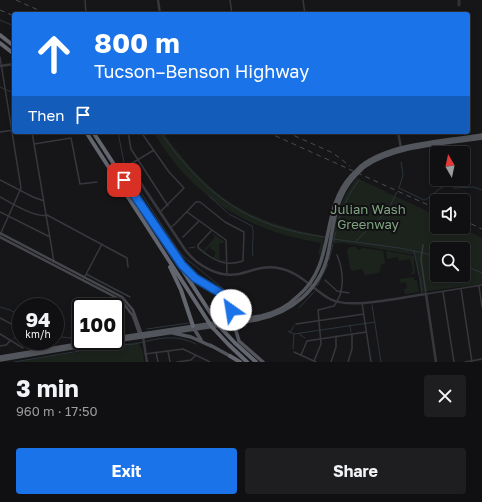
<!DOCTYPE html>
<html lang="en">
<head>
<meta charset="utf-8">
<style>
	:root { --surface:#101012; --page:#1e1e20; --text:#f1f3f6; --muted:#9c9d9f; --line:#303032; --accent:#1a73e8 }
	body { margin:0; font-family:"Golos Text",sans-serif; background:var(--page); color:var(--text); height:100vh; display:flex; flex-direction:column; font-size:15px; white-space:nowrap }
	* { box-sizing:border-box; margin:0 }
	p { font-size:13px; color:var(--muted) }
	.icon { flex:none; width:22px; height:22px; fill:none; stroke:currentColor; stroke-width:2; stroke-linecap:round; stroke-linejoin:round }
	.map { position:relative; height:362px; overflow:hidden }
	.sheet { display:flex; flex-direction:column; background:var(--surface); flex:1 }
	.sheet>* { flex:none }
	.top-card { position:absolute; left:12px; top:12px; width:458px; height:122px; border-radius:4px; box-shadow:0 2px 6px #0003,0 0 0 1px var(--line); background:#1a73e8; color:#fff; overflow:hidden }
	.needle { width:26px; rotate:351deg }
	.controls { position:absolute; left:430px; top:146px; display:grid; gap:8px }
	.controls a { display:grid; place-items:center; width:40px; height:40px; border-radius:4px; background:var(--surface); box-shadow:0 2px 6px #0003,0 0 0 1px var(--line); font-size:20px }
	.speed { position:absolute; left:12px; top:298px; display:flex; gap:8px; font-size:20px; font-weight:700; text-align:center }
	.speed>* { display:grid; place-content:center; width:52px; height:52px; border-radius:50%; background:var(--surface); box-shadow:0 2px 6px #0003,0 0 0 1px var(--line); line-height:1 }
	.speed small { font-size:10px; font-weight:400 }
	.speed .limit { border:2px solid #111; border-radius:6px; background:#fff; color:#111 }
	.pin { position:absolute; display:grid; place-items:center; width:34px; height:34px; color:#fff; margin:-17px; border-radius:8px; box-shadow:0 2px 6px #0006 }
	.me { position:absolute; width:44px; margin:-22px; rotate:328deg; stroke-linejoin:round; filter:drop-shadow(0 0 3px #0008) }
	.turn { display:flex; align-items:center; gap:14px; height:84px; padding:0 16px; font-size:18px }
	.turn .icon { width:52px; height:52px; stroke-width:2.5 }
	.turn b { display:block; font-size:28px; line-height:34px }
	.then { display:flex; align-items:center; height:38px; padding:0 16px; background:#0003; gap:8px; font-size:15px }
	.round { display:grid; place-items:center; flex:none; width:42px; height:42px; border-radius:4px; background:var(--page) }
	.headline { display:flex; align-items:center; justify-content:space-between; height:68px; padding:0 16px }
	h1 { font-size:24px; font-weight:700; line-height:30px }
	.action { display:flex; gap:8px; margin-top:auto; padding:8px 16px }
	.action a { flex:1; height:46px; border-radius:4px; background:var(--accent); color:#fff; font-size:16px; font-weight:700; line-height:46px; text-align:center }
	.action a+a { background:var(--page); color:var(--text) }
	.map>svg:first-child { display:block }
</style>
</head>
<body>
<div class="map">
<svg width="482" height="362" viewBox="0 0 482 362">
	<rect width="100%" height="100%" fill="#161618"/>
	<!-- green -->
	<path fill="#1c231d" fill-rule="evenodd" d="M153,132H163C210,198 245,221 324,236L322,256L318,254L321,243C263,233 217,212 178,167C169,156 161,144 153,132Z
		M357,178L437,216V227H460L482,238V284L421,292L415,255L344,243H332C336,218 340,198 357,178ZM437,249H463V275H437Z
		M212,233L225,242L219,244L220,260H226L225,262L213,258L216,253L209,247L205,252L199,248V246L204,250L215,237Z
		M350,247H356L358,250L363,248L383,251L385,263L381,265L379,273L365,275L362,269L352,271L350,268L347,250Z
		M386,251L414,256L415,274H411V272L413,271L410,259L399,261L398,257L387,259Z
		M414,277V280H417L419,292L405,294L404,289L407,288L406,282L400,283V279Z
		M138,342L143,352L144,362H16Z"/>
	<g fill="none" stroke-linecap="round" stroke-linejoin="round">
		<!-- stream -->
		<path stroke="#2c353c" stroke-width="1" d="M0,20L14,26
			M0,87L14,93
			M118,132L125,168L178,250L184,257L236,299L237,313L246,315
			M160,132C205,195 247,227 325,237
			M399,188L424,200C436,196 437,184 453,186L454,188L474,187L482,190
			M399,188L403,175L401,162
			M209,196L228,213
			M229,214L252,226C255,233 251,246 253,256
			M337,226C342,208 348,195 359,180
			M335,235L336,232
			M333,239L400,248L437,256
			M356,241L388,210L397,192
			M334,242L335,236
			M189,248L195,247
			M414,251L419,275
			M329,260L333,244
			M463,265L482,273
			M420,277L422,293
			M317,286L328,264
			M372,305L381,362
			M0,307L10,310L21,316
			M299,308L314,292
			M350,325L351,332
			M20,327L21,325
			M147,329L189,323
			M288,331L294,334L293,349
			M290,332L294,326
			M55,334L61,337L81,339
			M294,334L375,322
			M299,334L305,338
			M14,339L19,329
			M14,362L115,345C122,344 128,345 134,344C158,339 173,333 196,344"/>
		<!-- taxiway -->
		<path stroke="#303135" stroke-width="3" d="M459,5V0"/>
		<!-- minor -->
		<path stroke="#37383d" stroke-width="1.5" d="M85,0L86,14
			M230,0L232,14
			M303,0L305,14
			M0,57L21,188L0,235
			M0,132L14,130
			M32,132L54,262
			M128,132L131,149L168,206
			M141,132L169,172L184,188L160,212
			M34,144L71,138L80,184L97,182
			M129,165L154,150
			M0,180L33,197L44,201
			M0,197C11,203 35,218 47,215L127,258L128,267
			M0,212L50,237
			M187,212L226,240L227,275
			M170,228L175,224L196,202H200L225,222L244,232L243,261C224,267 213,260 198,248V245L211,231
			M183,237L199,221
			M423,245L421,259L426,294L482,285
			M86,274L130,297
			M84,278L102,244
			M325,280L337,291L349,293
			M479,286L482,307
			M461,289L472,362
			M443,292L454,362
			M362,303L371,362
			M0,318L21,329
			M296,324L364,314
			M0,334L23,348
			M44,341L49,349
			M307,341L366,332
			M0,346L6,345L11,340
			M168,351L170,362
			M156,352L158,362
			M294,352L316,362
			M145,354L183,349L210,362
			M301,355L307,341
			M314,361L321,344L318,310L334,306C345,292 344,272 337,255
			M177,362L191,360L196,355
			M331,362L336,347V336
			M348,362L352,349V334
			M465,362L482,359"/>
		<!-- tertiary -->
		<path stroke="#37383d" stroke-width="2.5" d="M158,0L160,14
			M0,66L14,64
			M398,132L401,148
			M128,164L186,251C198,266 219,278 239,274C252,271 264,265 278,268C299,271 312,289 330,299C350,310 402,297 426,294L436,362
			M143,337L147,362"/>
		<!-- secondary -->
		<path stroke="#45474d" stroke-width="2.5" d="M0,233L122,297L133,310L142,335
			M0,237L121,300L133,316L140,336"/>
		<!-- primary -->
		<path stroke="#53555c" stroke-width="3.5" d="M361,166C390,143 445,141 482,135
			M364,167C395,145 445,144 482,138
			M233,321L239,341L263,362
			M193,327L201,340
			M173,333L191,337L211,346
			M115,338L261,316C275,313 288,306 298,296C337,263 319,211 351,176
			M115,341L256,320C291,313 320,290 328,254C334,226 334,199 354,177
			M210,345L230,356
			M0,357L96,341
			M0,360L113,341"/>
		<!-- motorway -->
		<path stroke="#63666e" stroke-width="4" d="M0,35L14,46
			M0,43L14,54
			M86,132L208,321
			M93,132L215,320
			M180,263L195,278L225,297L230,306L233,320
			M170,267L181,290L193,326
			M220,327L235,343L256,362
			M213,328L228,344L247,362
			M230,356L240,362"/>
		<!-- rail -->
		<path stroke="#4a4c52" stroke-width="1" stroke-dasharray="5 4" stroke-linecap="butt" d="M16,0L47,14
			M0,10L14,16
			M267,132L437,209
			M286,132L333,153L350,166
			M463,220L482,229"/>
		<!-- primary-bridge -->
		<path stroke="#53555c" stroke-width="3.5" d="M351,176L361,166
			M354,177L364,167"/>
		<!-- motorway-bridge -->
		<path stroke="#63666e" stroke-width="4" d="M215,320L220,327
			M208,321L213,328"/>
	</g>
	<g fill="none" stroke-linecap="round" stroke-linejoin="round">
		<defs>
			<path id="route" d="M124,180L182,265L195,278L222,294L228,302L231,310"/>
		</defs>
		<!-- route casing -->
		<use href="#route" stroke="#114b97" stroke-width="10"/>
		<!-- route -->
		<use href="#route" stroke="#1a73e8" stroke-width="7"/>
	</g>
	<g text-anchor="middle" dominant-baseline="central" stroke-width="4" stroke-linejoin="round" paint-order="stroke">
		<!-- park labels -->
		<g font-size="13" fill="#7fa381" stroke="#111113">
			<text x="368" y="209">Julian Wash<tspan x="368" dy="15">Greenway</tspan></text>
		</g>
	</g>
</svg>
<div class="controls">
<a><svg class="needle" viewBox="-14 -14 28 28"><path d="M0-13l5 13h-10z" fill="#e53935"/><path d="M0 13l5-13h-10z" fill="#9c9d9f"/></svg></a>
<a><svg class="icon" aria-label="sound" viewBox="0 0 24 24"><path d="M4 9h4l5-4v14l-5-4H4zM17 9q2 3 0 6"/></svg></a>
<a><svg class="icon" aria-label="search" viewBox="0 0 24 24"><circle cx="10" cy="10" r="6"/><path d="M15 15l6 6"/></svg></a>
</div>
<div class="speed"><div>94<small>km/h</small></div><div class="limit">100</div></div>
<div class="pin" style="left:124px;top:180px;background:#d93025"><svg class="icon" aria-label="arrive" viewBox="0 0 24 24"><path d="M6 21V4h12l-3 4 3 4H6"/></svg></div>
<svg class="me" style="left:231px;top:310px" viewBox="-20 -20 40 40"><circle r="19" fill="#fff"/><path d="M0-13L10 11 0 6-10 11z" fill="#1a73e8"/></svg>
<div class="top-card">
<div class="turn"><svg class="icon" aria-label="ahead" viewBox="0 0 24 24"><path d="M12 20V5M6 11l6-6 6 6"/></svg><div><b>800 m</b>Tucson–Benson Highway</div></div>
<div class="then">Then<svg class="icon" aria-label="arrive" viewBox="0 0 24 24"><path d="M6 21V4h12l-3 4 3 4H6"/></svg></div>
</div>
</div>
<section class="sheet">
<div class="headline"><div><h1>3 min</h1><p>960 m · 17:50</p></div><a class="round"><svg class="icon" aria-label="close" viewBox="0 0 24 24"><path d="M6 6l12 12M18 6L6 18"/></svg></a></div>
<div class="action"><a>Exit</a><a>Share</a></div>
</section>
</body>
</html>
